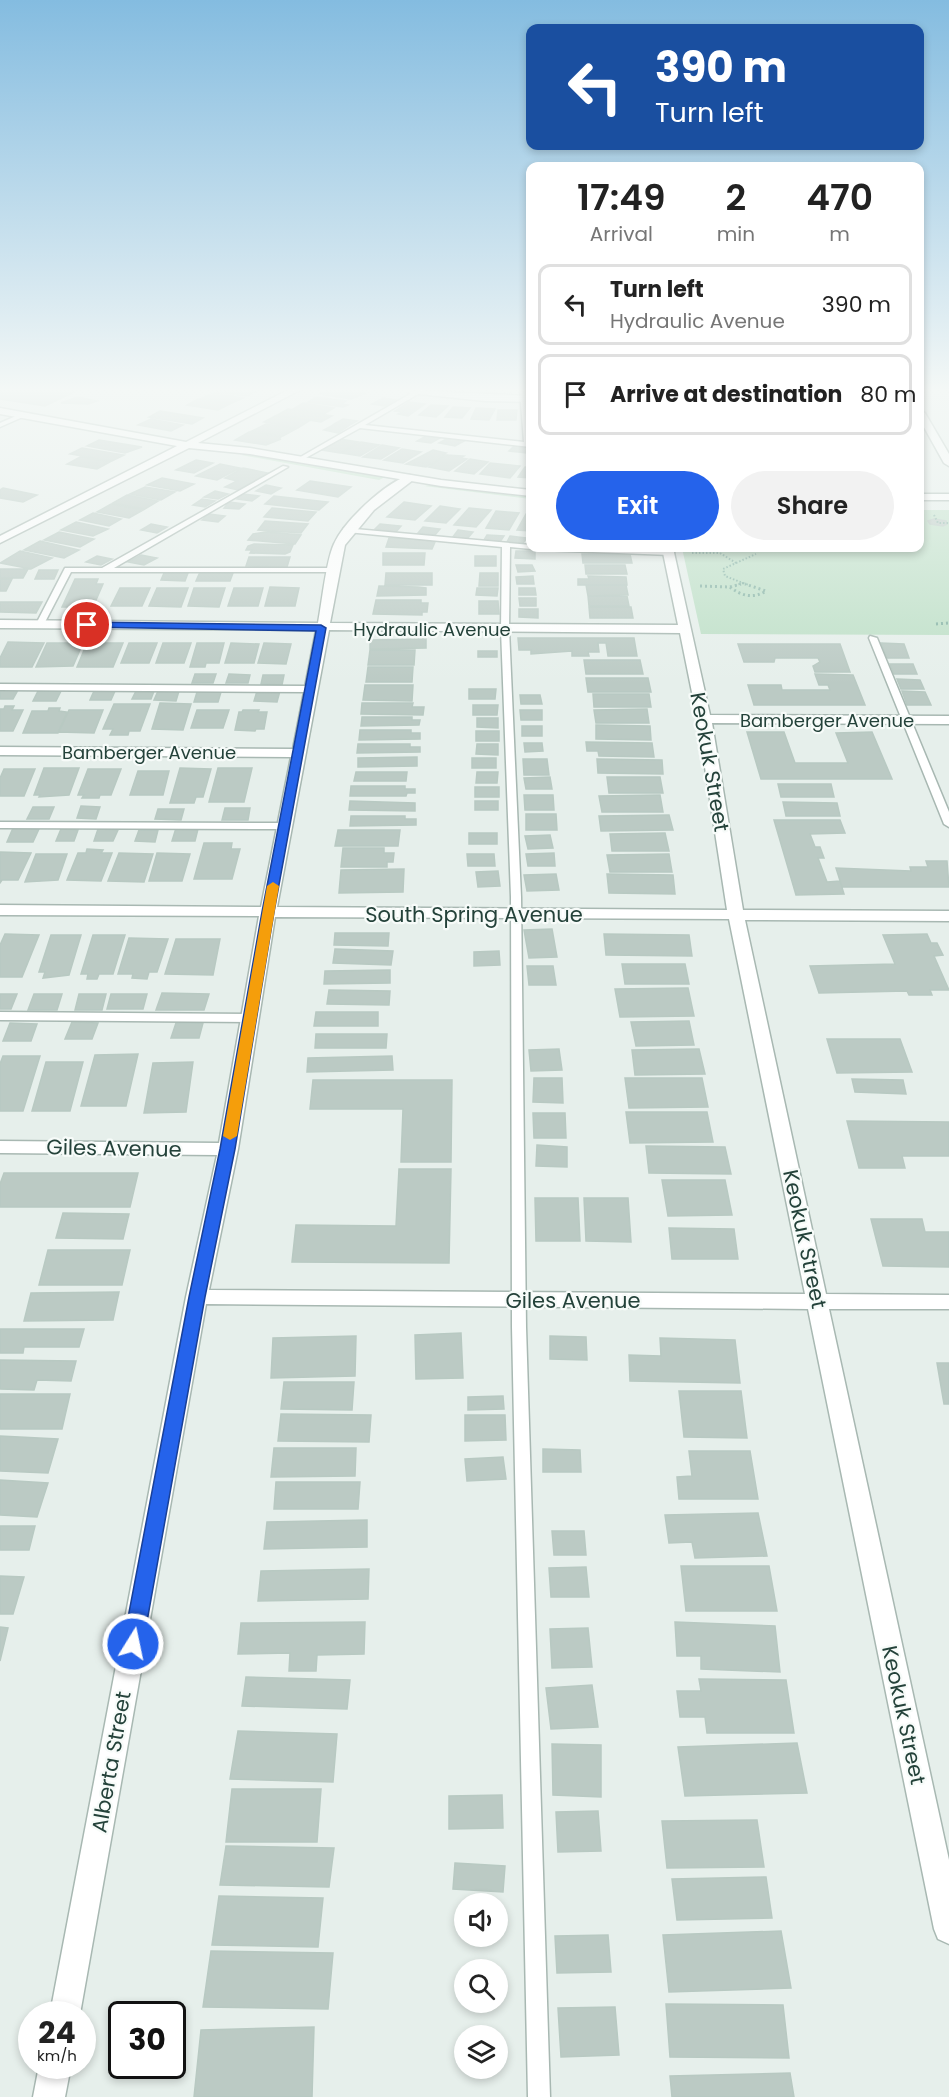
<!DOCTYPE html>
<html lang="en">
<head>
<meta charset="utf-8">
<style>
	:root { --surface:#fff; --page:#f2f2f2; --text:#222; --muted:#767676; --line:#e0e0e0; --accent:#2563eb }
	body { margin:0; font-family:Poppins,sans-serif; background:var(--page); color:var(--text); height:100vh; display:flex; flex-direction:column; font-size:22px; white-space:nowrap }
	* { box-sizing:border-box; margin:0 }
	p { font-size:20px; color:var(--muted) }
	.icon { flex:none; width:33px; height:33px; fill:none; stroke:currentColor; stroke-width:2; stroke-linecap:round; stroke-linejoin:round }
	.map { position:relative; flex:1; overflow:hidden }
	.details { position:absolute; left:526px; top:162px; width:398px; height:390px; display:flex; flex-direction:column; background:var(--surface); border-radius:12px; box-shadow:0 3px 9px #0003 }
	.details>* { flex:none }
	.guide { position:absolute; left:526px; top:24px; width:398px; height:126px; border-radius:12px; box-shadow:0 3px 9px #0003; background:#1a4fa0; color:#fff; overflow:hidden }
	.tools { position:absolute; left:454px; top:1893px; display:grid; gap:12px }
	.tools a { display:grid; place-items:center; width:54px; height:54px; border-radius:50%; background:var(--surface); box-shadow:0 3px 9px #0003; font-size:30px }
	.speed { position:absolute; left:18px; top:2001px; display:flex; gap:12px; font-size:30px; font-weight:700; text-align:center }
	.speed>* { display:grid; place-content:center; width:78px; height:78px; border-radius:50%; background:var(--surface); box-shadow:0 3px 9px #0003; line-height:1 }
	.speed small { font-size:15px; font-weight:400 }
	.speed .limit { border:3px solid #111; border-radius:9px; background:#fff; color:#111 }
	.pin { position:absolute; display:grid; place-items:center; width:51px; height:51px; color:#fff; margin:-26px; border:3px solid #fff; border-radius:50%; box-shadow:0 2px 6px #0007 }
	.me { position:absolute; width:66px; margin:-33px; rotate:10deg; stroke-linejoin:round; filter:drop-shadow(0 0 4px #0008) }
	.turn { display:flex; align-items:center; gap:21px; height:126px; padding:0 30px; font-size:27px }
	.turn .icon { width:78px; height:78px; stroke-width:2.5 }
	.turn b { display:block; font-size:42px; line-height:51px }
	.eta { display:flex; justify-content:space-evenly; align-items:center; height:102px; text-align:center }
	.eta b { font-size:36px; font-weight:600; line-height:42px }
	.button { display:flex; gap:12px; margin-top:auto; padding:12px 30px }
	.button a { flex:1; height:69px; border-radius:36px; background:var(--accent); color:#fff; font-size:24px; font-weight:600; line-height:69px; text-align:center }
	.button a+a { background:var(--page); color:var(--text) }
	ul { padding:0; list-style:none }
	li { display:flex; align-items:center; gap:18px; height:81px; margin:0 12px 9px; padding:0 18px; border:3px solid var(--line); border-radius:12px }
	li div { flex:1 }
	li b { display:block; font-size:22px }
	li em { font-style:normal }
	.map>svg:first-child { display:block }
</style>
</head>
<body>
<div class="map">
<svg width="949" height="2097" viewBox="0 0 949 2097">
	<rect width="100%" height="100%" fill="#e6efeb"/>
	<!-- green -->
	<path fill="#bfe0c8" d="M246,453L381,476L385,477L379,480L241,455Z
		M431,485L531,496V499L424,486Z
		M920,510H949V635L701,634L682,548H920Z"/>
	<!-- building -->
	<path fill="#bbcac4" stroke="#b8c9c2" stroke-width="1.5" d="M0,390H78L45,406L0,399Z
		M250,390L257,391L246,396L211,391Z
		M327,390H361L366,391L362,393H366L351,399L320,394Z
		M214,393L243,398L232,403L202,398Z
		M77,397L97,401L88,404L61,403Z
		M316,397L346,401L342,404L348,405L343,407L308,402Z
		M383,398L396,400L385,406L372,404Z
		M198,399L230,404L218,410L187,405Z
		M409,402L425,404L408,416L398,414L402,412L395,411Z
		M303,403L334,408L324,414L293,409Z
		M431,405L448,406L436,417L419,415Z
		M453,407L470,408L462,418L445,417Z
		M476,408L495,409L489,420L471,419Z
		M288,409L332,416L321,422L277,415Z
		M498,410H517L516,420H497Z
		M160,411L203,418L192,424L149,417Z
		M275,416L309,421L298,428L264,422Z
		M151,419L183,425L171,431L138,425Z
		M343,419L357,421L348,426L334,424Z
		M266,424L296,429L283,436L252,431Z
		M333,425L347,427L338,433L324,430Z
		M249,432L281,437L278,439H281L266,445L235,440Z
		M426,436L440,438L431,443L417,441Z
		M448,438L464,441L455,446L439,443Z
		M340,439L358,442L340,453L322,450Z
		M99,440L142,447L125,453L87,446Z
		M361,442L379,445L360,456L342,453Z
		M382,445L399,448L381,459L363,457Z
		M514,446L531,447V449L527,453L509,451Z
		M82,448L124,455L112,461L70,454Z
		M402,449L421,452L403,463L384,460Z
		M433,450L446,453L442,455H446L426,467L406,464Z
		M447,455L464,456L461,458L467,459L449,471L429,467Z
		M80,457L110,462L97,469L67,464Z
		M470,459L488,462L474,474L455,471Z
		M196,460L213,463L194,473L176,470Z
		M490,463L520,466L510,478L480,474Z
		M220,464L240,468L217,480L196,476Z
		M525,467H531V478L518,477Z
		M243,468L268,473L238,490L225,487L237,481L225,478Z
		M162,478L194,484L180,491L147,485Z
		M310,481L351,487L338,497L297,490Z
		M266,485L281,488L271,494L256,491Z
		M145,487L175,492L161,500L130,494Z
		M3,488L37,495L23,502L0,498V490Z
		M215,491L228,494L218,499L204,497Z
		M243,494L259,496L252,501L237,499Z
		M127,495L158,501L145,509L113,503Z
		M274,496L328,502L319,510L265,504Z
		M202,499L215,501L205,507L193,505Z
		M229,502L245,504L239,509L224,508Z
		M404,502L431,506L415,520L387,517Z
		M111,504L143,510L129,518L97,512Z
		M440,506L460,509L446,523L425,521Z
		M272,508L316,512L308,521L264,517Z
		M469,508L491,510L476,527L454,525Z
		M496,511L519,513L509,530L486,528Z
		M93,513L121,519L109,526L80,520Z
		M209,514L225,516L218,522L202,520Z
		M526,514H531V531L517,530Z
		M934,519L946,521L947,524L943,526L930,524L928,521Z
		M265,521L308,524L301,533L258,530Z
		M76,522L108,529L93,536L61,530Z
		M151,524L167,527L157,533L141,530Z
		M380,524L401,526L396,532L375,529Z
		M423,527L440,529L435,535L418,533Z
		M458,530L473,532L467,539L452,538Z
		M59,532L94,539L80,547L44,540Z
		M266,532L301,535L295,544L248,540L253,534Z
		M487,535L504,536L500,542L484,540Z
		M510,536L527,538L523,543L507,542Z
		M389,538L425,540L435,542L432,549L386,547Z
		M40,541L79,550L64,558L24,550Z
		M254,544L293,545L290,552L285,554L250,553L252,550H246L248,546Z
		M20,551L52,558L31,569L0,563Z
		M516,551H535V559L515,558Z
		M383,553H425L424,565H383Z
		M582,554H630L632,563H583Z
		M141,555L157,558L144,565L128,562Z
		M97,556L112,559L101,565L86,562Z
		M475,556H496V566H475Z
		M249,557H290L287,567L246,566Z
		M516,565H532L535,571L518,572Z
		M585,565H625L627,574H586Z
		M0,569H28L23,578H0Z
		M39,570H58L54,579H35Z
		M200,572L233,573L230,581H196Z
		M164,573H188L185,581L161,580Z
		M386,573H432V585H385Z
		M480,573H498V586H479Z
		M533,576L534,584H517L516,577Z
		M588,576L626,577L627,585H578V579H589Z
		M0,579H12L6,591H0Z
		M75,579H98L96,584H103L93,607H62Z
		M586,585H626L628,595L588,596Z
		M379,586L418,587L426,588V595L377,596Z
		M270,587L299,588L295,606H265Z
		M120,588H150L142,606H111Z
		M157,588H188L181,607L149,606Z
		M194,588H225L219,607L188,606Z
		M234,588H263L258,606H228Z
		M477,588H498L497,596L476,595Z
		M519,588H535L536,595H519Z
		M588,596H627L629,606H589Z
		M519,598H536V606H520Z
		M376,600H421V603H428L427,612H422V615L373,614Z
		M479,601H498L499,614H479Z
		M0,602H42L36,613L0,612Z
		M589,607H631L633,618H590Z
		M519,609H538V618L519,617Z
		M518,638H634L637,656H608L606,643H598L599,652H588L589,656H572V651L531,654V650H519Z
		M426,639V648L370,649V640Z
		M8,642L44,643L32,667H0V658Z
		M47,643H83L73,666L36,667Z
		M87,643H123L113,667H77Z
		M129,643H157L149,663H121Z
		M163,643H191L184,663H156Z
		M197,643H224L219,663H206L205,667H190Z
		M231,643L259,644L254,663H225Z
		M264,643L291,644L286,664L258,663Z
		M881,643L904,644L909,658H887Z
		M738,644H840L850,672H815L813,666L820,662L818,658H775L774,662H744Z
		M370,650H415L414,665H368Z
		M478,651H497V657H478Z
		M584,660H640L643,674H586Z
		M890,664H913L917,674H894Z
		M368,667H413L412,682H366Z
		M195,674H216L213,683H192Z
		M229,674L250,675L248,683H226Z
		M815,674L853,675L865,705H754L748,685H781L782,690H830L828,685H819Z
		M263,675H284L282,685L261,684Z
		M586,678H648L651,692H588Z
		M897,679L920,680L924,689H901Z
		M365,685H413L412,701L363,700Z
		M469,689H496L495,699H469Z
		M0,690H18L13,699H0Z
		M38,691H61L56,701H33Z
		M94,691H115L111,700H90Z
		M136,691H154L151,699H132Z
		M158,691H179L176,701L154,700Z
		M257,691H280L277,702L254,701Z
		M902,691L925,692L931,705H907Z
		M197,692H221L218,702H194Z
		M593,694H649L651,707H594Z
		M520,695H540L542,704H521Z
		M160,703L191,704L183,730L152,729Z
		M362,703H413L412,707H424L423,715L361,714Z
		M114,704H150L140,731H129L128,735H110L113,729H103Z
		M473,705H498L497,715H473Z
		M5,706H14L12,710H23L13,731H0V709H4Z
		M49,708H60L59,711L67,712L58,733H23L32,711H48Z
		M647,709L649,723H596L594,710Z
		M69,710H103L94,733L59,732Z
		M197,710H229L223,728H191Z
		M243,710H259L258,712H267L264,729H256L255,731L235,730L239,712H242Z
		M520,710H542V720H521Z
		M362,717H412V720H420L419,725L361,726Z
		M477,718H498V728L477,727Z
		M596,725L650,726L651,740L596,739Z
		M522,726H542V736H522Z
		M360,730H411V733H420V739L359,740Z
		M476,731H499V741H476Z
		M747,732H784L795,763H848L836,733L872,732L892,779H761Z
		M586,742L652,743L654,757L599,756L598,751H587Z
		M524,743H542L543,751L525,752Z
		M358,744H410V747H420V752L357,753Z
		M477,744H498V755L476,754Z
		M417,757V766L358,767V758Z
		M472,758H496V768H472Z
		M523,759H547L549,775H524Z
		M597,759L662,760L663,774L598,773Z
		M44,768H79L69,795L39,797L40,795H34Z
		M180,768L211,769L203,797H196L194,803H170Z
		M218,768H252L244,802H209Z
		M4,769H35L24,796H0V778Z
		M88,769H121L111,795H100L99,798H82L84,795H78Z
		M138,771H169L163,795H130Z
		M356,772H407L406,781H354Z
		M477,772H498L497,783H476Z
		M550,777L552,789H526L524,778Z
		M607,777H660L663,793H609Z
		M778,784H831L834,797H781Z
		M351,786H405V789H415V793H407L406,796H350Z
		M475,787H499V797H475Z
		M524,795H553L554,810H525Z
		M660,795L663,812H602L599,796Z
		M350,801L415,803V811L349,810Z
		M475,801H498V810H475Z
		M783,802L837,803L840,816H786Z
		M81,806L100,807L96,819L77,818Z
		M33,807H54L49,819H27Z
		M225,808H250L248,820H222Z
		M158,809H184L181,820L155,819Z
		M526,814H556L557,830H526Z
		M669,815L673,830L601,831L599,816Z
		M351,816H405V819H416V825L350,826Z
		M774,820H840L845,833L810,834L815,847H820L824,858H818L827,882L840,881L844,894L796,895Z
		M13,828L39,829L33,842H7Z
		M176,828L198,829L195,841H172Z
		M61,829L78,830L74,841H56Z
		M98,829L118,830L113,841H94Z
		M139,830H158L155,842L135,841Z
		M338,830H400L398,846H335Z
		M469,833H497V844H469Z
		M665,833L669,851H612L610,834Z
		M550,835L553,848L528,849L525,836Z
		M204,843H232L231,849H240L232,879H194Z
		M343,848H384V853H394L393,862H387V867H341Z
		M87,849L103,850L101,853H112L101,881L67,880L78,853H86Z
		M0,852L31,853L18,880H2L0,883Z
		M119,853L153,854L144,882L108,881Z
		M157,853L190,854L182,881H149Z
		M554,853L555,866H528L526,854Z
		M36,854H67L58,880L25,882Z
		M467,854H494L495,866H468Z
		M669,854L672,872H610L607,855Z
		M926,861H947L949,887H842L836,868L911,871L910,867H928Z
		M404,869L403,892L339,893L341,870Z
		M498,871L500,886L478,887L476,872Z
		M556,874L559,890L527,891L524,875Z
		M607,874L673,875L675,894L609,893Z
		M552,929L557,957L529,958L524,930Z
		M335,933H389L388,946L334,945Z
		M5,934L39,935L22,977H0V945Z
		M604,934L689,935L692,956L606,955Z
		M927,934L931,943H937L943,955L934,956L949,990H930L932,995H909L907,991L819,993L810,966L895,964L883,935Z
		M51,935H81L69,975L43,978L45,972H39Z
		M93,935H125L113,974H99L97,979H87L88,974H81Z
		M129,938L168,939L157,972H149L147,979L132,978L133,974H118Z
		M176,939H220L213,975L165,974Z
		M335,949L393,951L391,965L333,963Z
		M499,951L500,965L474,966V952Z
		M622,964H685L689,984H625Z
		M527,966H553L556,985H529Z
		M390,970V983L324,984L325,971Z
		M688,988L694,1016L620,1017L615,989Z
		M329,990L390,991L389,1005L327,1004Z
		M162,993L209,994L204,1010H156Z
		M0,994H17L11,1009H0Z
		M34,994H62L57,1010H28Z
		M79,994H106L102,1010H75Z
		M111,994H147L143,1009H107Z
		M316,1012H378V1026H314Z
		M689,1021L694,1045L636,1046L631,1022Z
		M72,1022L98,1023L92,1039H65Z
		M10,1023L37,1024L31,1041H3Z
		M176,1023H203L199,1038H171Z
		M316,1034H387L386,1048H315Z
		M827,1039H900L912,1072L837,1073Z
		M559,1049L562,1070L531,1071L529,1050Z
		M699,1049L705,1074L635,1075L632,1050Z
		M138,1054L126,1106H81L95,1055Z
		M3,1056H40L23,1111H0V1064Z
		M392,1056L393,1070L307,1072L308,1058Z
		M46,1062H83L70,1111H32Z
		M193,1062L186,1112L144,1113L153,1063Z
		M534,1078H562L563,1103L533,1102Z
		M625,1078H702L708,1107L629,1108Z
		M852,1079L903,1080L906,1094L855,1092Z
		M313,1080H452L451,1162H401L403,1109H310Z
		M626,1112H707L713,1142L630,1143Z
		M533,1113H565L566,1138H534Z
		M847,1121L949,1122V1156H902L905,1168H859Z
		M537,1145L567,1147V1167L536,1166Z
		M646,1146L725,1147L731,1174L649,1173Z
		M399,1169H451L449,1263L292,1262L296,1225L396,1226Z
		M4,1173H138L130,1207H0V1184Z
		M662,1180H725L732,1215L668,1216Z
		M535,1198H578L580,1241H536Z
		M584,1198H628L631,1242L586,1241Z
		M63,1213L129,1214L123,1239L56,1238Z
		M871,1219H922L925,1232H949V1267L883,1266Z
		M669,1228L734,1229L738,1259H672Z
		M48,1250H130L122,1285H39Z
		M119,1292L113,1320L24,1321L31,1293Z
		M0,1329H84L79,1347H24L23,1353H0Z
		M461,1333L463,1378L416,1379L415,1335Z
		M356,1336L355,1376L271,1378L273,1338Z
		M550,1336L586,1337L587,1360L550,1359Z
		M660,1338L735,1340L740,1383L630,1381L629,1355L661,1356Z
		M0,1360L76,1361L71,1381L37,1380L34,1390L0,1389Z
		M937,1363H949V1404H944Z
		M284,1382H354L352,1410L281,1409Z
		M679,1391H741L747,1438L684,1437Z
		M0,1394H70L62,1429H0Z
		M503,1396L504,1409L468,1410V1397Z
		M281,1414L371,1415L369,1442L278,1441Z
		M465,1415H505L506,1440L465,1441Z
		M0,1436L58,1439L48,1473L0,1471Z
		M274,1448H356L355,1476L271,1477Z
		M543,1449L580,1450L581,1472H543Z
		M689,1451H750L758,1499H679L677,1477L692,1476Z
		M503,1457L506,1479L467,1481L465,1459Z
		M0,1480L48,1483L37,1517L0,1515Z
		M276,1482H360L358,1509H274Z
		M758,1513L767,1556L695,1558L692,1542L669,1543L665,1515Z
		M367,1520V1547L264,1549L267,1522Z
		M0,1526H35L29,1550H0Z
		M552,1531H584L586,1555H554Z
		M681,1566H769L777,1611H686Z
		M586,1567L589,1597H551L549,1568Z
		M369,1569L368,1599L258,1601L261,1571Z
		M0,1576L24,1577L13,1614H0Z
		M365,1622L364,1654L317,1655L316,1671H289L290,1653L238,1654L241,1623Z
		M675,1622L775,1626L780,1672L701,1669V1656H677Z
		M0,1627L8,1628L0,1661Z
		M588,1628L592,1667L552,1668L550,1629Z
		M246,1677L350,1680L347,1709L242,1706Z
		M699,1679L786,1680L794,1733H707L705,1717H680L677,1691H701Z
		M592,1685L598,1727L551,1729L546,1688Z
		M238,1731L337,1734L333,1782L230,1779Z
		M797,1743L807,1793L685,1796L678,1747Z
		M552,1744L601,1745V1797L553,1795Z
		M232,1789H321L317,1842H226Z
		M502,1795L503,1828L449,1829V1796Z
		M598,1811L601,1851L558,1852L556,1812Z
		M757,1820L764,1867L667,1868L662,1821Z
		M226,1846L334,1848L329,1887L220,1885Z
		M455,1863L505,1866L503,1892L453,1889Z
		M766,1877L772,1918L677,1920L672,1879Z
		M219,1896L323,1898L318,1947L212,1945Z
		M781,1931L791,1988L669,1992L663,1935Z
		M608,1935L611,1972L557,1973L555,1936Z
		M211,1951L333,1953L328,2009L203,2007Z
		M666,2004L783,2005L789,2058L670,2057Z
		M615,2007L619,2055L561,2057L558,2008Z
		M314,2027L312,2097H194L201,2030Z
		M790,2073L794,2097H672L670,2076Z"/>
	<g fill="none" stroke-linecap="round" stroke-linejoin="round">
		<defs>
			<path id="service" d="M417,390H425L365,425L524,442L520,390H526L531,447L360,428L302,460L297,459Z
				M23,413L26,415L25,416L0,427V423Z
				M283,466L288,467L114,568H337V572H71L44,624L40,626L36,624L65,568H102Z
				M344,528L531,545V548H534L531,549L510,547L509,629L521,897L526,1327L550,2097H528L512,1327L511,897L501,629L502,547L347,532L343,530Z
				M537,548H586L670,551L674,553L670,555L541,550Z
				M870,636L877,638L949,812V827L944,824L869,638Z
				M0,684L310,686L314,689L310,692L0,690Z
				M0,822L284,823L289,826L284,829L0,828Z
				M0,1012L250,1014L256,1018L250,1022L0,1020Z"/>
			<path id="minor" d="M404,390L531,396V402L485,401L409,393Z
				M920,410L925,413L949,454V466L944,463L920,420Z
				M409,475L413,476V480L374,510L345,545L330,623L678,625L662,548H673L710,715L949,716V724L712,723L743,910L949,911V921L745,920L826,1294L949,1295V1309H829L949,1860V1944L938,1939L934,1929L808,1309L206,1304L80,2014H50L186,1297L217,1155L0,1153V1141L219,1143L259,916L0,915V905L261,907L291,757L0,755V747L293,749L316,630L0,628V620L318,623C322,602 326,561 334,544C344,521 385,483 409,475ZM329,630L680,633L698,722L727,910L277,907ZM275,917L729,919L805,1294L209,1290L238,1149Z
				M39,2066H71L65,2097H33Z"/>
			<path id="tertiary" d="M288,390H300L198,443L250,448L441,480L531,490V496L441,486L250,454L189,448L0,543V536L177,446L0,414V408L186,442Z
				M920,494H949V500H920Z"/>
		</defs>
		<!-- service casing -->
		<use href="#service" stroke="#a8b8b2" stroke-width="3"/>
		<!-- minor casing -->
		<use href="#minor" stroke="#a8b8b2" stroke-width="3"/>
		<!-- tertiary casing -->
		<use href="#tertiary" stroke="#a8b8b2" stroke-width="3"/>
		<!-- path-far1 -->
		<path stroke="#86b3a5" stroke-width="2" stroke-dasharray="1.5 2" stroke-linecap="butt" d="M934,515L938,523H949
			M692,553H720L736,563L723,569L725,576L743,583L736,585
			M736,563L756,554
			M743,583L749,585"/>
		<!-- path -->
		<path stroke="#86b3a5" stroke-width="3" stroke-dasharray="2 3" stroke-linecap="butt" d="M700,586L730,587L741,584
			M730,587C741,596 754,599 766,591L745,584
			M936,624L949,623"/>
		<!-- service -->
		<use href="#service" fill="#fff" fill-rule="evenodd"/>
		<!-- minor -->
		<use href="#minor" fill="#fff" fill-rule="evenodd"/>
		<!-- tertiary -->
		<use href="#tertiary" fill="#fff" fill-rule="evenodd"/>
	</g>
	<!-- sky -->
	<linearGradient id="sky" x2="0" y2="1"><stop stop-color="#84bce0"/><stop offset="0.57" stop-color="#f4f8f6"/><stop offset="1" stop-color="#f4f8f6" stop-opacity="0"/></linearGradient>
	<rect width="949" height="684" fill="url(#sky)"/>
	<!-- route -->
	<path fill="#2563eb" stroke="#184099" stroke-width="1.5" d="M87,622L321,625L326,628L274,912L235,1149L205,1297L143,1644L140,1650L133,1653L126,1650L123,1644L189,1297L220,1149L262,912L316,631L84,627V623Z"/>
	<!-- slow -->
	<path fill="#f59e0b" d="M273,882L279,886L237,1136L230,1140L223,1136L267,886Z"/>
	<g text-anchor="middle" dominant-baseline="central" stroke-width="4.5" stroke-linejoin="round" paint-order="stroke">
		<!-- far-street labels -->
		<g font-size="18" fill="#24423a" stroke="#f7fbf9">
			<text x="432" y="629">Hydraulic Avenue</text>
			<text x="827" y="720">Bamberger Avenue</text>
			<text x="149" y="752">Bamberger Avenue</text>
		</g>
		<!-- street labels -->
		<g font-size="21" fill="#24423a" stroke="#f7fbf9">
			<text transform="translate(710 762) rotate(80)">Keokuk Street</text>
			<text x="474" y="914">South Spring Avenue</text>
			<text transform="translate(114 1148) rotate(1)">Giles Avenue</text>
			<text transform="translate(805 1239) rotate(78)">Keokuk Street</text>
			<text x="573" y="1300">Giles Avenue</text>
			<text transform="translate(904 1715) rotate(78)">Keokuk Street</text>
			<text transform="translate(111 1762) rotate(-80)">Alberta Street</text>
		</g>
	</g>
</svg>
<div class="tools">
<a><svg class="icon" aria-label="sound" viewBox="0 0 24 24"><path d="M4 9h4l5-4v14l-5-4H4zM17 9q2 3 0 6"/></svg></a>
<a><svg class="icon" aria-label="search" viewBox="0 0 24 24"><circle cx="10" cy="10" r="6"/><path d="M15 15l6 6"/></svg></a>
<a><svg class="icon" aria-label="layers" viewBox="0 0 24 24"><path d="M12 4l9 5-9 5-9-5zM3 14l9 5 9-5"/></svg></a>
</div>
<div class="speed"><div>24<small>km/h</small></div><div class="limit">30</div></div>
<div class="pin" style="left:87px;top:625px;background:#d93025"><svg class="icon" aria-label="arrive" viewBox="0 0 24 24"><path d="M6 21V4h12l-3 4 3 4H6"/></svg></div>
<svg class="me" style="left:133px;top:1644px" viewBox="-20 -20 40 40"><circle r="17" fill="#2563eb" stroke="#fff" stroke-width="3"/><path d="M0-11L8 9 0 5-8 9z" fill="#fff"/></svg>
<div class="guide">
<div class="turn"><svg class="icon" aria-label="left" viewBox="0 0 24 24"><path d="M17 20v-9H6M10 6l-5 5 5 5"/></svg><div><b>390 m</b>Turn left</div></div>
</div>
<section class="details">
<div class="eta">
<div><b>17:49</b><p>Arrival</p></div>
<div><b>2</b><p>min</p></div>
<div><b>470</b><p>m</p></div>
</div>
<ul>
<li><svg class="icon" aria-label="left" viewBox="0 0 24 24"><path d="M17 20v-9H6M10 6l-5 5 5 5"/></svg><div><b>Turn left</b><p>Hydraulic Avenue</p></div><em>390 m</em></li>
<li><svg class="icon" aria-label="arrive" viewBox="0 0 24 24"><path d="M6 21V4h12l-3 4 3 4H6"/></svg><div><b>Arrive at destination</b></div><em>80 m</em></li>
</ul>
<div class="button"><a>Exit</a><a>Share</a></div>
</section>
</div>
</body>
</html>
